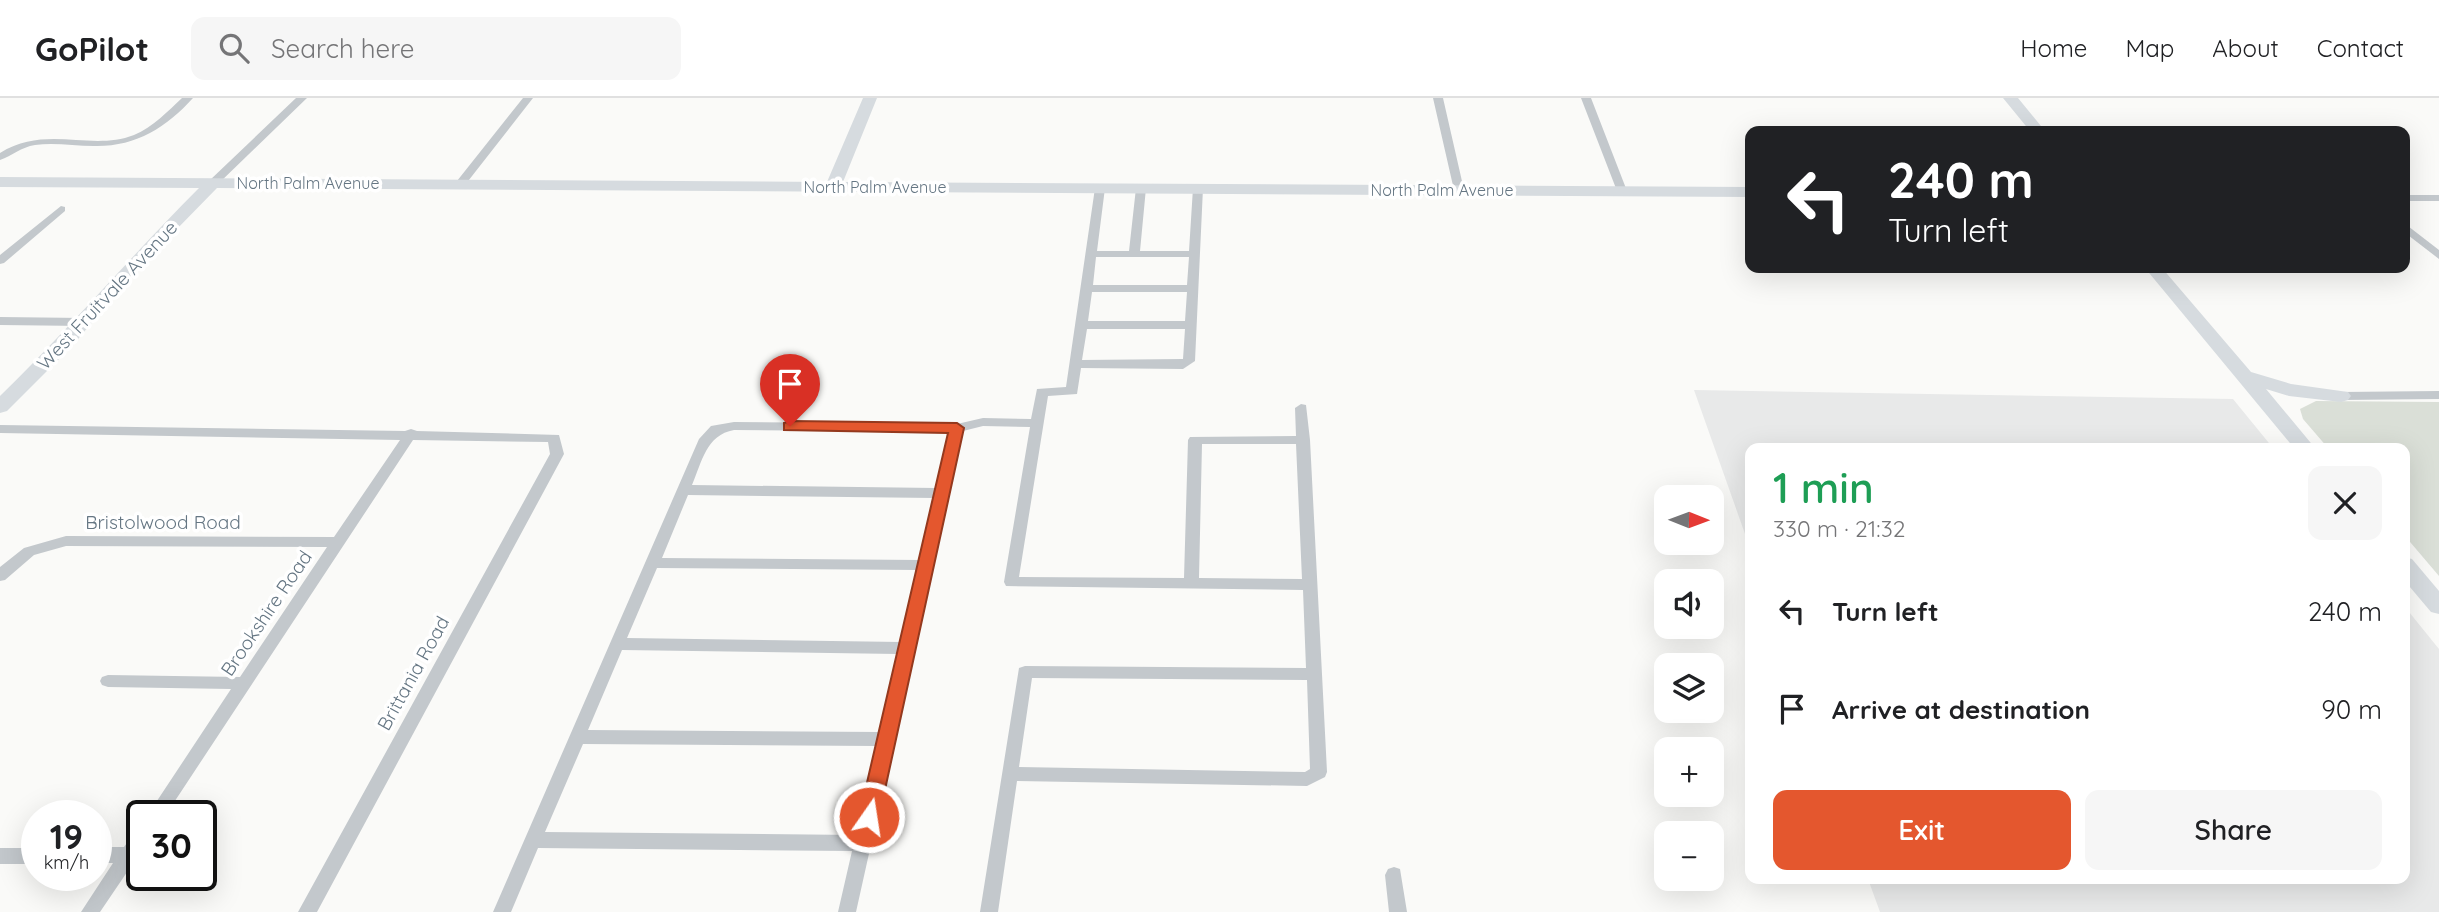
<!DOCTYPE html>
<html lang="en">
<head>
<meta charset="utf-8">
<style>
	:root { --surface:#fff; --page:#f6f6f6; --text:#202124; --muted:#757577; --line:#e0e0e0; --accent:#e4572e }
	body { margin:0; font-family:Quicksand,sans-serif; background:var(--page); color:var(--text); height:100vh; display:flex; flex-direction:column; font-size:26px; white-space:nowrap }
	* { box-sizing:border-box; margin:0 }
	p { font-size:23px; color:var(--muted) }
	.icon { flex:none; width:38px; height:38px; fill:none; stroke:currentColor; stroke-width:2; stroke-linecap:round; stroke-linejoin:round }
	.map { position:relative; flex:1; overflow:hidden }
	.drawer { position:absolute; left:1745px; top:345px; width:665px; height:441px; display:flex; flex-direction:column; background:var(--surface); border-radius:14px; box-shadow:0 7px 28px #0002 }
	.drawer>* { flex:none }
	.guide { position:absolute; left:1745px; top:28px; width:665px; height:147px; border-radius:14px; box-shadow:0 7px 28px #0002; background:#202124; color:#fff; overflow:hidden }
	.needle { width:46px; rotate:91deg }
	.controls { position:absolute; left:1654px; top:387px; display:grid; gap:14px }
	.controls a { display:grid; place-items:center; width:70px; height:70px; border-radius:14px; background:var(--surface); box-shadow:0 7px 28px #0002; font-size:35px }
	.speed { position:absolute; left:21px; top:702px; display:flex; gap:14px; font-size:35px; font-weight:700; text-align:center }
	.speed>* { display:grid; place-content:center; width:91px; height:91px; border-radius:50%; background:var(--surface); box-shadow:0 7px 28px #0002; line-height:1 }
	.speed small { font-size:18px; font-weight:400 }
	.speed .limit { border:4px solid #111; border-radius:10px; background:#fff; color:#111 }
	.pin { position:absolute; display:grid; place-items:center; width:60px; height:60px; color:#fff; margin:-72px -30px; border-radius:50% 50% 50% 0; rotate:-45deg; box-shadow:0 0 7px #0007 }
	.pin .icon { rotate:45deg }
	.me { position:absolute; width:77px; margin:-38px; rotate:13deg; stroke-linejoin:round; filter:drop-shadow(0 0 5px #0008) }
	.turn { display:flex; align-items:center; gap:24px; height:147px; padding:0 28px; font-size:32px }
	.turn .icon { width:91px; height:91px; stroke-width:2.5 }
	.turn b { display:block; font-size:49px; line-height:60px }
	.round { display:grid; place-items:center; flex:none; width:74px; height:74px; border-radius:14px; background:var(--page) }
	.head { display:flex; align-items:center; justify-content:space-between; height:119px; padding:0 28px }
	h1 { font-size:42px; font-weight:600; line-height:52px; color:#1e9e55 }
	.button { display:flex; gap:14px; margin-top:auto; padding:14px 28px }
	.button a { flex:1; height:80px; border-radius:14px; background:var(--accent); color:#fff; font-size:28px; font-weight:600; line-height:80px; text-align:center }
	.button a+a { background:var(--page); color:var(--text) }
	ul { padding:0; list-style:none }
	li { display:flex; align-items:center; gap:21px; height:98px; padding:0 28px }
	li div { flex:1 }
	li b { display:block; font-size:26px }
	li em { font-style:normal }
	header { display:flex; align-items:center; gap:42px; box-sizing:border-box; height:98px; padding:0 35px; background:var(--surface); border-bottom:2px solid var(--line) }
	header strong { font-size:33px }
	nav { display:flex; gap:38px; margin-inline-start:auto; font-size:24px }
	.search { width:490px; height:63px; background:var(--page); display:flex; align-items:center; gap:18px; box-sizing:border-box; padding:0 24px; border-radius:14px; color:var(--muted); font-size:26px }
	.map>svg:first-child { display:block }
</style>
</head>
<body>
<header>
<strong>GoPilot</strong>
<div class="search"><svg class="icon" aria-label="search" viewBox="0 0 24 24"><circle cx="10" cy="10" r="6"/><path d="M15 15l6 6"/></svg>Search here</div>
<nav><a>Home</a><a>Map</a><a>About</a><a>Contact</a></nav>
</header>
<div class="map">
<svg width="2439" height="814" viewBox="0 0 2439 814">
	<rect width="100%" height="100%" fill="#fafaf8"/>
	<!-- built -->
	<path fill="#e8e9e9" d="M1694,292L2233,301L2273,350H1750V450Z
		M2405,509L2439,551V814H1880L1868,781L2404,780Z"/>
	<!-- green -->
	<path fill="#dadfd7" d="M2316,303L2439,304V478L2405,438L2404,350H2328L2303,321L2300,311Z"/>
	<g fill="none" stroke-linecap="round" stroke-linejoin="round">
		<!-- street -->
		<path fill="#c3c8cc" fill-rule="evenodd" d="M182,0H193C166,30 135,49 94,48C74,48 54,44 35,47C21,49 12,58 0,62V55C47,26 90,54 134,37C153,29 168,13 182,0Z
			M296,0H307L217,87H209V83Z
			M523,0H533L465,87H457V83Z
			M1433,0H1443L1464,92L1463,94L1459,95L1454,92Z
			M1581,0H1591L1627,93L1626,95L1622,96L1617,93Z
			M1100,87L1105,90L1097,153H1129L1136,90L1141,87L1146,90L1140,153H1189L1193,90L1198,87L1203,90L1195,263L1183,271L1081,270L1077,296L1048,298L1019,479L1184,480L1188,342L1190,339L1296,338L1295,310L1301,306L1306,307L1310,342L1327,674L1325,679L1307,688L1017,683L998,814H980L1019,570L1025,568L1306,570L1303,492L1006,488L1004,484L1030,329L983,328L963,333L856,814H838L852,753L538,750L511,814H493L699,341L711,328L734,324L957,326L983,320L1031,321L1037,291L1066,289L1095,90ZM1096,159H1189L1187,187H1093ZM1092,194H1187L1185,223H1088ZM1087,231H1185L1183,261L1082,262ZM734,332L949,334L936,390L692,387C702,364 706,337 734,332ZM1202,346H1296L1302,481L1199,480ZM688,397L934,400L920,462L662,460ZM657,470L917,472L901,544L627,540ZM622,552L898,556L880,634L588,632ZM1032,580L1307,582L1310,671L1305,674L1019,669ZM583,646L877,648L856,737L545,734Z
			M2404,97H2439V103H2404Z
			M61,108L65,109V113L4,165L0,166V157Z
			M2404,125L2439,152V161L2404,134Z
			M0,219L84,220L90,224L84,228L0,227Z
			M2439,293V301L2341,302L2335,298L2341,294Z
			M0,327L405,333L411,331L417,333L559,337L564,356L317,814H298L550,356L548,344L413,342L165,718H147L231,591L108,589L102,587L100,583L102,579L108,577L240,579L327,449L66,448L34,457L5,482L0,483V469L24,450L66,438L334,439L400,342L0,335Z
			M142,729V752L100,814H81L113,765H96V749H124L136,732Z
			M0,750H37V766H0Z
			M1394,769L1400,771L1407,814H1389L1385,777L1388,771Z"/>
		<!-- secondary -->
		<path fill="#d6dbdf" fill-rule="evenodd" d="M863,0H877L843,84L1750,89V99L217,90L131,178L73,247L7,313L0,315V298C69,231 131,158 199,90L0,89V79L827,84Z
			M2003,0H2018L2045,33H2030Z
			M2145,170H2162L2251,274L2291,286L2348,294L2351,298L2348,302L2341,304L2289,298L2266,291L2315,350H2294Z
			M2404,459L2412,461L2439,493V516L2431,514L2404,482Z"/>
	</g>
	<!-- route -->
	<path fill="#e4572e" stroke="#94391e" stroke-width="2" d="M790,323L957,325L964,330L879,719L876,725L869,728L862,725L859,719L948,335L784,332V325Z"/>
	<g text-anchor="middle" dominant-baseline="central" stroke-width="7" stroke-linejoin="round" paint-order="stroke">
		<!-- far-street labels -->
		<g font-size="16" fill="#657683" stroke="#fff">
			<text x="308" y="85">North Palm Avenue</text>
			<text x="875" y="89">North Palm Avenue</text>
			<text x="1442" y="92">North Palm Avenue</text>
		</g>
		<!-- street labels -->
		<g font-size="19" fill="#657683" stroke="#fff">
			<text transform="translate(107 197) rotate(-47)">West Fruitvale Avenue</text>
			<text x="163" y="424">Bristolwood Road</text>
			<text transform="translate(266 515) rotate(-56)">Brookshire Road</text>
			<text transform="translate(413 575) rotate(-61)">Brittania Road</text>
		</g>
	</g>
</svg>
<div class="controls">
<a><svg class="needle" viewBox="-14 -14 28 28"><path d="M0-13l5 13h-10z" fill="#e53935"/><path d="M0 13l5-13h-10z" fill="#757577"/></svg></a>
<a><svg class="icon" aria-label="sound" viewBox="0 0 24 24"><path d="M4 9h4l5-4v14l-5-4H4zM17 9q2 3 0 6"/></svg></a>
<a><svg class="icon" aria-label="layers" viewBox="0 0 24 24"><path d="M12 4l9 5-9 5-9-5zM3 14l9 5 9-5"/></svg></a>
<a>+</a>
<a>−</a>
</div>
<div class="speed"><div>19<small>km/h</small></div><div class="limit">30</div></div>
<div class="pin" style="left:790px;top:328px;background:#d93025"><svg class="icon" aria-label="arrive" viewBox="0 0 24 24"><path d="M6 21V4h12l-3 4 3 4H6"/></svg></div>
<svg class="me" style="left:869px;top:719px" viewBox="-20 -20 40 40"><circle r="17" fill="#e4572e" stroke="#fff" stroke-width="3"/><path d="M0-11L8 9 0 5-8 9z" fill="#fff"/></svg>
<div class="guide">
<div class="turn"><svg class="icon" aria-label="left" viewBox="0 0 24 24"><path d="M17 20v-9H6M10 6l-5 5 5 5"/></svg><div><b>240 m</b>Turn left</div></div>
</div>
<section class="drawer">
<div class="head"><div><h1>1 min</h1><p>330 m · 21:32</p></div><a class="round"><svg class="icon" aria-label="close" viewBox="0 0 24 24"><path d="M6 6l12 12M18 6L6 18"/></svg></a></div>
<ul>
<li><svg class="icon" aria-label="left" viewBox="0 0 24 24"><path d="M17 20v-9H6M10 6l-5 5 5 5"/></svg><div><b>Turn left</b></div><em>240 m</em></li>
<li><svg class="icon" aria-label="arrive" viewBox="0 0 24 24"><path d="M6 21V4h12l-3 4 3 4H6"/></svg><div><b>Arrive at destination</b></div><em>90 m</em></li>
</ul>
<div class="button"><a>Exit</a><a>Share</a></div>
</section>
</div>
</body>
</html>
